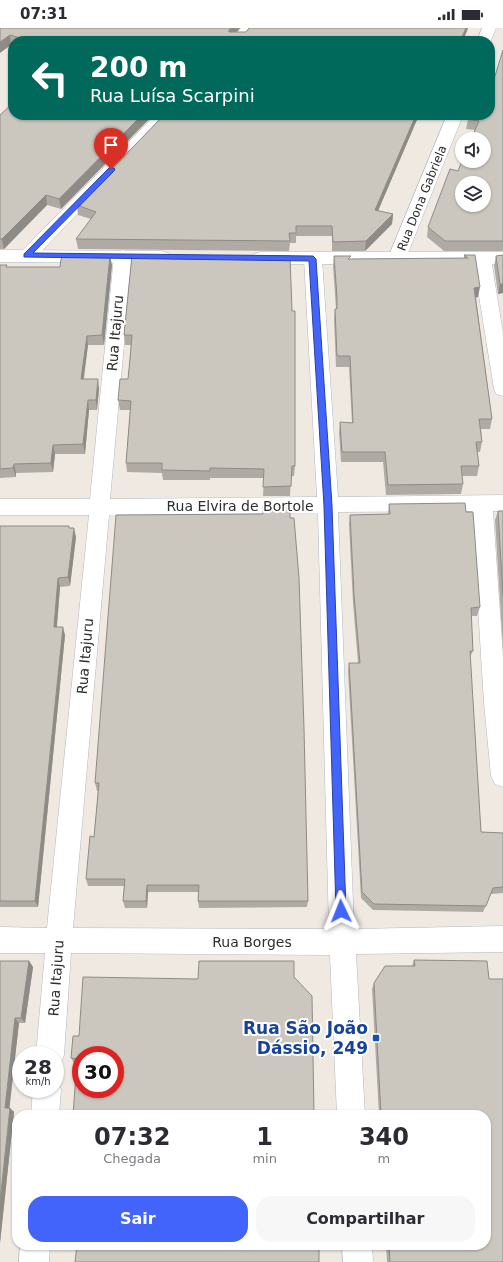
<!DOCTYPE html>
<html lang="pt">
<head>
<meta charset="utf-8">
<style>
	:root { --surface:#fff; --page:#f7f7f7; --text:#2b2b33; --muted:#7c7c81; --accent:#4264fb }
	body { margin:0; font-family:"DejaVu Sans",sans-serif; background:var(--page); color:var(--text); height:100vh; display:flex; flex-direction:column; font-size:15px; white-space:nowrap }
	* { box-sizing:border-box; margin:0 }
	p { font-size:13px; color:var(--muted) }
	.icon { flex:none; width:22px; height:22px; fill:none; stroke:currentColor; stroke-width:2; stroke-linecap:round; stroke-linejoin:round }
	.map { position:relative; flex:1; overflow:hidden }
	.drawer { position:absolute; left:12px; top:1082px; width:479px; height:140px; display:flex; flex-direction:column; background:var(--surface); border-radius:16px; box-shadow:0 1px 3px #0004 }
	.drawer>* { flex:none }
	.banner { position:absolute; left:8px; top:8px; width:487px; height:84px; border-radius:16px; box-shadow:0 1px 3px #0004; background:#00695c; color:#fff; overflow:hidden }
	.buttons { position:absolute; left:455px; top:104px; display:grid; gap:8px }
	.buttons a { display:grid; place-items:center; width:36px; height:36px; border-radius:50%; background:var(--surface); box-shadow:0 1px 3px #0004; font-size:20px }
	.speed { position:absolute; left:12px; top:1018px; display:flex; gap:8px; font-size:20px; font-weight:700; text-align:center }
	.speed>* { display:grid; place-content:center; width:52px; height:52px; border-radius:50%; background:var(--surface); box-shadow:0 1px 3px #0004; line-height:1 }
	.speed small { font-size:10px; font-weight:400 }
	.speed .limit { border:6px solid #d22; background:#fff; color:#111 }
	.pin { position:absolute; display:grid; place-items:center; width:34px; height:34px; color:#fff; margin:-41px -17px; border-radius:50% 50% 50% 0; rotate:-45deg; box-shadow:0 0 4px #0007 }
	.pin .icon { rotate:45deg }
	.me { position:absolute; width:44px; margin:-22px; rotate:358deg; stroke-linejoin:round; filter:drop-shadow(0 0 3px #0008) }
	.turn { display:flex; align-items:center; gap:14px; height:84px; padding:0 16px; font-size:18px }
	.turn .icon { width:52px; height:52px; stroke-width:2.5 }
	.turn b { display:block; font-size:28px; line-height:34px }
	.eta { display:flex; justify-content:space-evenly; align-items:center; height:68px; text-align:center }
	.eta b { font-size:24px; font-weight:700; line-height:28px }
	.action { display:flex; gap:8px; margin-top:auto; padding:8px 16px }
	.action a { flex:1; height:46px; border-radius:16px; background:var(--accent); color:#fff; font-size:16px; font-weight:700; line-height:46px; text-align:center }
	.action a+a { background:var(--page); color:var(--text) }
	.status { display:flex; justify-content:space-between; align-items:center; height:28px; padding:0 20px; background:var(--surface); direction:ltr }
	.status svg { height:11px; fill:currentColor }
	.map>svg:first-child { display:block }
</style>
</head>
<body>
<div class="status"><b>07:31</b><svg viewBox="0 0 49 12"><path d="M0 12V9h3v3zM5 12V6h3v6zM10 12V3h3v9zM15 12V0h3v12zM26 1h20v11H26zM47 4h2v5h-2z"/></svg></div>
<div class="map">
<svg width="503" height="1234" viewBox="0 0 503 1234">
	<rect width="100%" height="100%" fill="#efe9e1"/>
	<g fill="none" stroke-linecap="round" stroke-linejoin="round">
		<defs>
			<path id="street" d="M241,0H256L245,13H230Z
				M482,0H496L490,15V13H477Z
				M155,87H172L33,232L27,234L21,232L18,228L21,224Z
				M447,87H463L406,230L403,234L397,236L391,234L388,230Z
				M123,222L129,224L132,228L110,471L317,469L304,231L307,227L313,225L319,227L322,231L338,469L503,467V483H493L503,628V759L495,756L491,748L484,675L472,483L338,484L354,901L503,898V924L356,926L365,1087H337L330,927L71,925L64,1027L60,1037L55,1039V1027H36L45,925H0V899L47,900L89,487H0V471H90L114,228L117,224ZM318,485L329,901L73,900L109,487Z
				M482,225L488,227L491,231L503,305V368L496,366L494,361L473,231L476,227Z
				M55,1051L61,1061L59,1087H31L33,1061H55Z
				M20,1217H50L49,1234H19Z
				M342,1217H372L373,1234H343Z"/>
			<path id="secondary" d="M0,222L162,223L168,225L171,229L168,233L162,235L0,234Z
				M260,224H503V236H260L254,234L251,230L254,226Z"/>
		</defs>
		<!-- street casing -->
		<use href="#street" stroke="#b4b7c1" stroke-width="1"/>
		<!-- secondary casing -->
		<use href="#secondary" stroke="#b4b7c1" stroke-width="1"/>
		<!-- street -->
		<use href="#street" fill="#fff" fill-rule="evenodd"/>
		<!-- secondary -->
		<use href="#secondary" fill="#fff" fill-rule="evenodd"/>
	</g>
	<!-- wall -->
	<path fill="#afaba4" d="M0,0H240L236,4H246L249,0H468L463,13H13V18L11,17Z
		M503,22V223H444L427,209L428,199L458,143L475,102L466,101L468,91L495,48Z
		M13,65V87H153L61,181L47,177L4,221H0V87L13,76L11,67Z
		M164,87H419L378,183L393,186L392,196L365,223H332V208H296V215H290L289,223L78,221L76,211L91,191L78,187L77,177Z
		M132,227L295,438L294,448H291L290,468H263L264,450H210V452H163L162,445L127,444L126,435L130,382H120L118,372L128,351L131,317H125L124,307Z
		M464,227H475L478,269L476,270L492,391L490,401H481L482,414L480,424H477L479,438L477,448H462L463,456L461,466L386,467L383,434H341L339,405L340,394L352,395L349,339H336L334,291L335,281H336L333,238L334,228L351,231L464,230Z
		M503,227V265L498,266L494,238L496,228Z
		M0,237L7,239H60L112,237L104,317H88L84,351L99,361L97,382H89L85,426H55L53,444L16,445V449L0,450Z
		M389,476L480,579L477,588H471L473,623L470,629L481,804L503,805V865L491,866L483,884L373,882L361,870L348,643L349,635H358L353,575L349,496L350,487L388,486Z
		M498,483H503V622L495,492Z
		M290,490L308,873L307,879L199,880L198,873V864H148L147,880H125L123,873L124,858H88L86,851L94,809L98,763H97L95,755Z
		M0,498H69V500L76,509L70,558L60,559L57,599L65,607L38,879H0Z
		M414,932L487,933L489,951H503V1234H387L386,1217H486V1087H379L372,961L374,955L385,938H412Z
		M0,933H29L33,939L25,995H19L9,1080H10L14,1084L0,1215Z
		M294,933L76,1036L74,1035L71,1030L79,1008L198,951Z
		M54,1217H319L76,1219H57Z"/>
	<!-- shaded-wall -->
	<path fill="#8e8b86" d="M231,0H240L229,12V2Z
		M466,0H468L463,13H460Z
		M10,7L11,17L0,25V14Z
		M142,87H153L61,181L59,171Z
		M416,87H419L374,192L375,182Z
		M46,167L47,177L4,221L2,211Z
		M393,186L392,196L365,223L366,213Z
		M110,227L112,237L104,317L102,307Z
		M500,256H503V265L498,266Z
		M480,259L478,269L472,270L474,260Z
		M87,308L88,317L82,360L81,351Z
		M98,351L99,361L97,382L96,372Z
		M88,372L89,382L85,426L83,416Z
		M53,417L55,426L53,444L51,435Z
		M14,436L16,445V449L13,440Z
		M74,500L76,509L70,558L68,549Z
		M58,550L60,559L56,607L54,599Z
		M63,599L65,607L38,879L35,873Z
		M147,857L148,864L147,880L146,873Z
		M29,933L33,939L25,995L21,990Z
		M15,990L19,995L9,1084L5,1080Z
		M10,1080L14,1084L0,1215V1174Z"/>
	<!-- building -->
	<path fill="#cbc7bf" stroke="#8e8b86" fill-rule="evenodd" d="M0,0H231L229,2V4H246L249,0H466L460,13H31L10,7L0,14Z
		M503,22V213H445L428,199L450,141L458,143L462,133H484V111H471L479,93L468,91L469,87H490V47L495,48ZM462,155H484V177H462Z
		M13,75V87H142L59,171L46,167L2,211H0V87Z
		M164,87H416L375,182L393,186L366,213L333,214L332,198H296V205H289L290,213L76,211L96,184L77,177Z
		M65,226L110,227L102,307L87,308L81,351H98L96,372H88L83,416L53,417L51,435L14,436L13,440L0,441V237H7L6,239H60L61,231Z
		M132,227L290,228L292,283H295V438H292L291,458L263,459L264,441L210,440V443L162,442V435H126L131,373L118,372L120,351H128L130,331L132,307H124Z
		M464,227H475L480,259L474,260L492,391H479L482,414H476L479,438H461L463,456L388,457L385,424H342L340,394L353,395L350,328H337L335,281H337V269L334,228H351L348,231L468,230Z
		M503,227V256H500L496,228Z
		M465,475L466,484H473L480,579L471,580L473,623H470L481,804L503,805V859L493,860L486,878L374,876L362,864L349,635H360L354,567L350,487L390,486L389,476Z
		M263,477H290V490H294L299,550L304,700L308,873H198L199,857H147L146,873H123L125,851H86L90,808L94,809L99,755H95L116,487L263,486Z
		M498,483H503V568Z
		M0,498H69V500H74L68,549L58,550L54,599H63L35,873H0Z
		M414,932L487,933L489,951H503V1234H390L389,1217H486V1087H381L374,955L385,938H415Z
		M0,933H29L21,990H15L5,1080H10L0,1174Z
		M199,933H294V949L312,968L314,1087H73L77,1031L71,1030L73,1008H79L83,949L198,951ZM81,1027H115V1061H81Z
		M77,1217H319V1234H75Z"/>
	<!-- route -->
	<path fill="#4264fb" stroke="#2b41a3" d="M111,139L115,141L114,143L33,225L313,228L316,231L332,478L346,883L345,887L341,888L337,887L336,883L324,478L309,233L24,229V226L109,140Z"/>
	<!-- markers -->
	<rect fill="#1a4fb4" stroke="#fff" stroke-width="1.5" x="372" y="1006" width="8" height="8" rx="2"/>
	<g text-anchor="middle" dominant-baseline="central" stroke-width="4" stroke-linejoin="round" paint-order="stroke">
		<!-- far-street labels -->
		<g font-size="12" fill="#2e2e2e" stroke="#fff">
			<text transform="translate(422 170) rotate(-68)">Rua Dona Gabriela</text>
		</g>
		<!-- street labels -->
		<g font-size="14" fill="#2e2e2e" stroke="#fff">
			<text transform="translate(115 305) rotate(-85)">Rua Itajuru</text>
			<text x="240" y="478">Rua Elvira de Bortole</text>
			<text transform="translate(85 628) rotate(-85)">Rua Itajuru</text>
			<text x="252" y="914">Rua Borges</text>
			<text transform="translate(56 950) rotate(-86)">Rua Itajuru</text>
		</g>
		<!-- near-transit labels -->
		<g font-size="17" font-weight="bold" fill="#164399" stroke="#fff" text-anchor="end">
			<text x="368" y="1000">Rua São João<tspan x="368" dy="20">Dássio, 249</tspan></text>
		</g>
	</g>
</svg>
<div class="buttons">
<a><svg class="icon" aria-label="sound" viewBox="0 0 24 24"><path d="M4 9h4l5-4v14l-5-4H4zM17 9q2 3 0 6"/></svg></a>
<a><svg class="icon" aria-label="layers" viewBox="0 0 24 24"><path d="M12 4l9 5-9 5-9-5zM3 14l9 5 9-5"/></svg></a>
</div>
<div class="speed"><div>28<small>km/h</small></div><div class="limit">30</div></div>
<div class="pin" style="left:111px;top:141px;background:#d93025"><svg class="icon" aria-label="arrive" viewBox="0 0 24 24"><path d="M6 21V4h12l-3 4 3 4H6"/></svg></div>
<svg class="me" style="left:341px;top:883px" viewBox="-20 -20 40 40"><path d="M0-17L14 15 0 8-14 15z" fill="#4264fb" stroke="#fff" stroke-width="4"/></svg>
<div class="banner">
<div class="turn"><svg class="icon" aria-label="left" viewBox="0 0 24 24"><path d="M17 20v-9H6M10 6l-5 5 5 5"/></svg><div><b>200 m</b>Rua Luísa Scarpini</div></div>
</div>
<section class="drawer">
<div class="eta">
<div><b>07:32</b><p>Chegada</p></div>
<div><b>1</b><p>min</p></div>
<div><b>340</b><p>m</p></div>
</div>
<div class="action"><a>Sair</a><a>Compartilhar</a></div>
</section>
</div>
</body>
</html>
